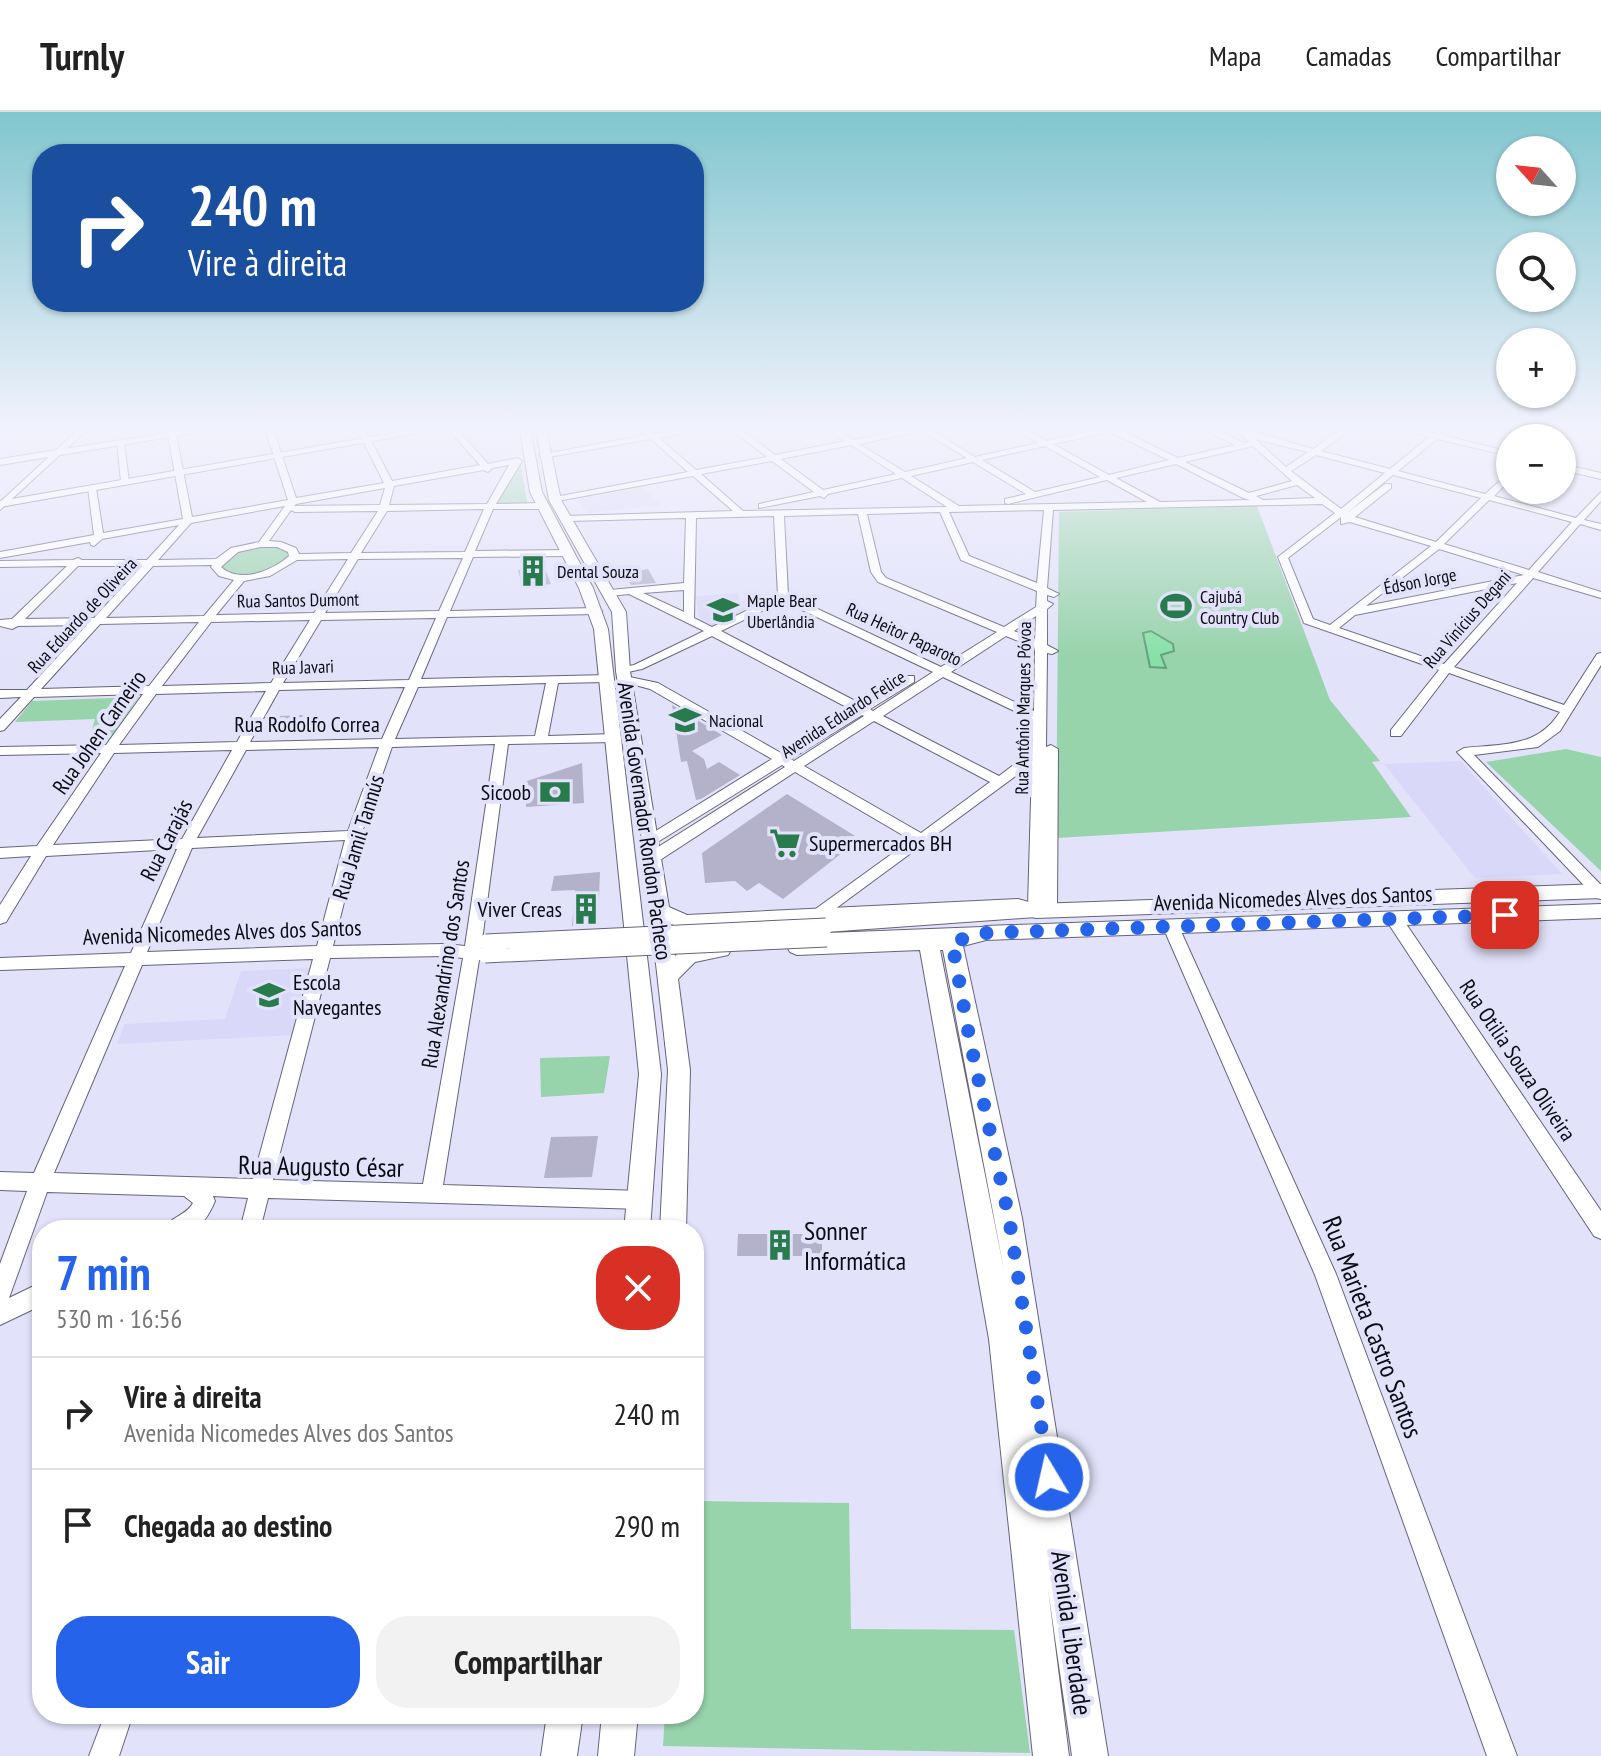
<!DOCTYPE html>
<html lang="pt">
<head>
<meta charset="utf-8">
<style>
	:root { --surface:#fff; --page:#f2f2f2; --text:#222; --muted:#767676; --line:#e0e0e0; --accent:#2563eb }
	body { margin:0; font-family:"PT Sans Narrow",sans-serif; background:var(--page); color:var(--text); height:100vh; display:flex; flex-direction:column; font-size:30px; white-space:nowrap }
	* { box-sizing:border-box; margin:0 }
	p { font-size:26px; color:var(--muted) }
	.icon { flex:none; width:44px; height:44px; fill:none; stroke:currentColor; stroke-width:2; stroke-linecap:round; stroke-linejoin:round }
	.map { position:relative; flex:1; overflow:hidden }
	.drawer { position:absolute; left:32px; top:1108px; width:672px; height:504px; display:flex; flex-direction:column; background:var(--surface); border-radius:32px; box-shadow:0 2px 6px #0004 }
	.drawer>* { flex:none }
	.guide { position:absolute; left:32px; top:32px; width:672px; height:168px; border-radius:32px; box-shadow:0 2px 6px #0004; background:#1a4fa0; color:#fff; overflow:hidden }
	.needle { width:52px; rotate:297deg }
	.tools { position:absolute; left:1496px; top:24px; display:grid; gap:16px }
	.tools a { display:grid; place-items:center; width:80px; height:80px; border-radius:50%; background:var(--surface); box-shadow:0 2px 6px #0004; font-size:40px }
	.pin { position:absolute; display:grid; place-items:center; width:68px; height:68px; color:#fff; margin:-34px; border-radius:16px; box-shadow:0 4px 12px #0006 }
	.me { position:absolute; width:88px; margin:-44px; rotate:351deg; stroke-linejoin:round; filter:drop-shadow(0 0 6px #0008) }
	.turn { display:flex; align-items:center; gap:28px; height:168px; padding:0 24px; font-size:36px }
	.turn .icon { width:104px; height:104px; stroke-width:2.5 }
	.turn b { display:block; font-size:56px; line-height:68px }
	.round { display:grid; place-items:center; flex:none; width:84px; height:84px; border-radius:32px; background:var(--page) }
	.overview { display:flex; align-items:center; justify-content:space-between; height:136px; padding:0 24px }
	h1 { font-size:48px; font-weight:700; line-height:60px; color:var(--accent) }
	.primary-button { display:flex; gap:16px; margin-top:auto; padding:16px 24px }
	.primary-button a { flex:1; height:92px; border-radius:32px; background:var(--accent); color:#fff; font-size:32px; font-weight:700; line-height:92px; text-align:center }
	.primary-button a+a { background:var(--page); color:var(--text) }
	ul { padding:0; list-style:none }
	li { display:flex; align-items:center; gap:24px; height:112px; padding:0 24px; border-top:2px solid var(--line) }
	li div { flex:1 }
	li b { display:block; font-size:30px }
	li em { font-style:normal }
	header { display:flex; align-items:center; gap:48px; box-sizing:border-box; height:112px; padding:0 40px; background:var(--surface); border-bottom:2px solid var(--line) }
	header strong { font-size:38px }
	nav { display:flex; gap:44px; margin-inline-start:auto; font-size:28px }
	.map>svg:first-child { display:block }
</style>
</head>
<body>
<header>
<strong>Turnly</strong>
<nav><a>Mapa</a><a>Camadas</a><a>Compartilhar</a></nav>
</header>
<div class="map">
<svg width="1601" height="1644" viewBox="0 0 1601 1644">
	<rect width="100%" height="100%" fill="#e2e2fb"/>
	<!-- built -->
	<path fill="#d9d8f8" d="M459,317L510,318L514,336L504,339L516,348L488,353Z
		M643,375L661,393L588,401L577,388Z
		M738,481L740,489L767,488L715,514L699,506L696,484Z
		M1461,649L1562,762L1475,766L1384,652Z
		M313,856L294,923L117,932L125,912L225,907L241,859Z"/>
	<!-- green -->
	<path fill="#97d3ab" d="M520,349L528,395L490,396Z
		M1257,394L1330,588L1380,649L1372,650L1411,705L1056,726L1059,400Z
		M273,432L293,441C274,463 253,466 224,462L219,450L231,441Z
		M139,585L107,631L88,632L95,607L15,610L32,589Z
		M1566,637L1601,645V759L1486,650Z
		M610,944L604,981L541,985L540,946Z
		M694,1389L849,1391L851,1517L1014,1518L1030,1641L663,1634L665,1602H694Z"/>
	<!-- water -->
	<path fill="#88e0a8" stroke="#62a07b" stroke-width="2" d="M1151,519L1173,532L1174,539L1161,543L1166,556L1150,555L1143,521Z"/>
	<!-- building -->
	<path fill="#b3b2ca" d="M544,454L551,472L523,476L518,458Z
		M648,457L656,471L631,473L625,461Z
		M672,593L722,623L692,639L704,647L707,657L719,650L740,663L701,687L696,688L687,649L681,650Z
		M303,603L294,620H271L280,604Z
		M582,651L584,691L526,695L527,669Z
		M787,682L860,727L783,787L759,771L747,779L735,769L705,771L702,741Z
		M600,760L598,814H572L575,778L551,779L554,764Z
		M598,1024L592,1065L544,1066L551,1025Z
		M738,1122H822V1144H737Z"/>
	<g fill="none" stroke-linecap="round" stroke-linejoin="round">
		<defs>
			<path id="minor" d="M79,317H88L0,398V390Z
				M167,317H175L192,405L288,388L265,317H273L296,386L384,371L357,317H365L392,369L480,353L448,317H457L488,352L518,346L522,349L496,392L542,391L547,394L542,397H493L475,439L567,438L572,441L567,444L473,445L450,499L597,496L602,499L597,502L447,505L421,567L610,563V569L606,570L558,571L548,624L615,622L621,626L615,630L508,632L481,836L491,839L493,843L491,847L479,848L443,1073L642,1079L649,1081L652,1088L649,1095L642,1097L268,1086L260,1118H240L248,1086L213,1084L215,1089C202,1119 195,1118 164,1118C169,1105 186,1104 193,1091L184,1084L47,1080L9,1186L42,1170V1193L0,1213V1152L27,1079L0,1078V1060L34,1061L125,854L0,858V846L131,841L177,737L46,744L6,810L0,812V793L31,744L0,746V736L37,734L101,641L0,643V635L106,633L143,582L34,585L4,618L0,619V607L21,585L0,586V578H27L87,513L18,514L12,517L0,514V508L12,507L67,454L0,455V449L73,448L78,446L82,448H147L179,413L102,427L94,434L91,433L90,430L0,446V440L94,423L88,376L92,373L96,376L103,421L183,407ZM509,353L487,392L389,393L394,374L484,358L488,360L492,356ZM385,376L380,393L294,394L296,392ZM285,394L259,430L231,436L216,447L158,448L191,411ZM484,397L465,440L361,441L387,399ZM291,398L295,400L378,399L351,441L299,442L296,436L281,430L269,429ZM261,435H277L288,440L289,444C272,459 240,472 221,455L238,440ZM463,446L439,499L325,501L358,447ZM348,447L314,501L216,503L244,469L270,464L297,448ZM212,453L211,455L219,464L234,468L204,504L106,506L153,454ZM78,454H142L94,506L25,507ZM436,506L409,568L283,571L321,508ZM310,508L271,571L162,574L211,510ZM199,510L149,574L41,577L100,512ZM546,571L535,624L395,627L418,575ZM405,575L382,627L250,630L279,578ZM266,579L237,630L119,633L156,582ZM495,632L465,834L445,832L333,834L361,723L392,635ZM379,635L348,719L197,726L246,638ZM232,638L182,727L53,733L114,641ZM345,728L317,834L147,840L192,736ZM445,844L463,846L423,1072L273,1068L330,846ZM313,847L253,1067L54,1061L142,853Z
				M640,317H649L654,322L701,317L659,326L696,358L767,345L731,317H740L775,343L845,329L827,317H837L854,328L908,317H929L975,345L1038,331L1015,317H1025L1047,329L1100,317H1118L1178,346L1235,333L1203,317H1214L1244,331L1249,330L1236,317H1245L1313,337L1342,317H1352L1321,339L1390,357L1429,325L1404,317L1434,321L1439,317H1448L1442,323L1510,340V344L1437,327L1398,359L1485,382L1510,360V368L1494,384L1576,406L1601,380V389L1584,408L1601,412V418L1580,412L1538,460L1601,480V486L1533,466L1454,555L1564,593L1597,542L1601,541V553L1560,619L1538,635L1474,643L1601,773V787L1596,786L1457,640L1464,636C1503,632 1537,636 1560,600L1449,561L1401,624H1391V618L1439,558L1304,511L1278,445L1335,401L1322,392L1053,398L1047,476L1059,482L1054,485L1047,483V489L1053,492L1047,497V533L1058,539L1052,542L1047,541L1046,635L1051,633L1058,637L1057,798L1055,802L1049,804L1043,801L1036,805L826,820L818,814L826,808L1028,794L1032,652L816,811L808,805L810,801L911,728L795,660L657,750H647L645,746L647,742L785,655L782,653L656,731H646L644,728L646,725L772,647L650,577L620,569V563L658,571L781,641L852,598L712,524L642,557L619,562V556L634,553L704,519L629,482L610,484L605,481L610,478L684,471L686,406L568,409L563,406L565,404L733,399L693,364L552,390V386L555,385L688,360L651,327L543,346L539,343L646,323ZM922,319L967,346L905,360L859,332ZM1110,320L1169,348L1109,363L1053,332ZM1255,327L1308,340L1286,355ZM851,333L896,362L823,378L781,347ZM1045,334L1100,365L1035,380L982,348ZM1253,334L1292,369L1249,381L1185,350ZM1316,343L1385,361L1341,397L1291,359ZM772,349L814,380L759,392V396L820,384L824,386L828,382L902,366L947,395L743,399L701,362ZM973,350L1026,382L1005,387V391L1008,392L1107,368L1147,390L959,394L911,364ZM1176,352L1243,386L1250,388L1160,390L1116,366ZM1393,363L1481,386L1436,430L1355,405L1391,376V372H1385L1347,401ZM1297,373L1315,386L1263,388L1256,384ZM1489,388L1572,410L1529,458L1444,432ZM1044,398L1037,471L969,444L949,400ZM940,400L961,448L1037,479L1036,495L1004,515L886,466L881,460L867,402ZM858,402L871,460L878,470L997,520L941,555L788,483L784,404ZM774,404L778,484L712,515L694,506L696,406ZM1341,405V412L1350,410L1431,434L1330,513L1313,507L1288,446ZM1439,437L1524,463L1366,494ZM1517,471L1444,552L1339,516L1355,503ZM684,478V500L643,481ZM783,489L933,560L873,599L870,597L914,570V564H906L861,592L721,519ZM1036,504L1035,528L1014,519ZM1006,524L1035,536L1034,599L951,560ZM943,565L1033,608L1032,639L999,664L883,604ZM862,603L864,604L794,649L791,647ZM874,609L990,670L921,721L804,654Z
				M1552,317H1561L1553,326H1544Z
				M1592,317H1601V320L1593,319Z
				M117,329L124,331L129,370L125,373L121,370Z
				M1562,352L1601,361V367L1562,358Z
				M1394,801L1400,803L1601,1099V1127L1594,1124L1388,811L1386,807L1388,803Z
				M1171,809L1179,815L1336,1162L1517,1644H1487L1315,1163L1163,815Z
				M982,815L990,821L982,827L827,833L819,827L827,821Z
				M105,1602H133L119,1644H89Z"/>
			<path id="major" d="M192,317H218L0,353V347Z
				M417,317H441L0,395V389Z
				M520,317H530L542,380L593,476L608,517L661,962L650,1118H624L639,962L594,517L579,476L530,380Z
				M536,317H546L561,388L626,500L630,559L669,795L687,803L1018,787L1036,792L1601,772V786L1036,806L1018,801L685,817L671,812L675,844C686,833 713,828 728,833L731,838L728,843L695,850L678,867L690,958L686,1118H660L668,958L642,728L616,559L612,500L549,388Z
				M1601,792V806L986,828L963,834L1022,1106L1108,1644H1072L1048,1477L1069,1644H1033L989,1227L920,838L797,843L790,840L787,835L790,830L952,823L986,814ZM940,838H943L1004,1158Z
				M547,1602H583L577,1644H541Z
				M602,1602H638L634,1644H598Z"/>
		</defs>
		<!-- minor casing -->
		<use href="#minor" stroke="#65647a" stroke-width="2"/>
		<!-- major casing -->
		<use href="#major" stroke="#65647a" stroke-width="2"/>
		<!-- minor -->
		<use href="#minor" fill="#fff" fill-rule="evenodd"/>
		<!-- major -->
		<use href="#major" fill="#fff" fill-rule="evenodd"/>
		<defs>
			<path id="minor-bridge" d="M486,830L826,814
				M485,843L827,827"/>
		</defs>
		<!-- minor-bridge casing -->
		<use href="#minor-bridge" stroke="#65647a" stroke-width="17" stroke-linecap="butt"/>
		<!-- minor-bridge -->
		<use href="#minor-bridge" stroke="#fff" stroke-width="15"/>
	</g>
	<!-- sky -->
	<linearGradient id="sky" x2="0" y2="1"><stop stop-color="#81c6ce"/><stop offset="0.58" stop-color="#f2f2fd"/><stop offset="1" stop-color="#f2f2fd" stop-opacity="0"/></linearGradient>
	<rect width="1601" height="547" fill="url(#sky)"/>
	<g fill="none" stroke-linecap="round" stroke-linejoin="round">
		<!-- route -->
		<path stroke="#2563eb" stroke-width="14" stroke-dasharray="0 25.2" d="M1049,1365L1009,1106L970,929L952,830L986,821L1505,803"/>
	</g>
	<!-- icons -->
	<defs>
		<symbol id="building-bare" viewBox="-9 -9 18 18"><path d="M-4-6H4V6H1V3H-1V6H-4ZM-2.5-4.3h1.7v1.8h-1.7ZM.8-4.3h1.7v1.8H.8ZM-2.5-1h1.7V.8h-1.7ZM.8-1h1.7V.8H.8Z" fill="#287b4c" stroke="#e2e2fb" stroke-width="2.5" paint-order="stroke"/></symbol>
		<symbol id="stadium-bare" viewBox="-9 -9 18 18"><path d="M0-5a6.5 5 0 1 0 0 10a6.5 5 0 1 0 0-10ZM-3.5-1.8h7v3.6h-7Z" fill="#287b4c" stroke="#e2e2fb" stroke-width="2.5" paint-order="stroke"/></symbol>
		<symbol id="school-bare" viewBox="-9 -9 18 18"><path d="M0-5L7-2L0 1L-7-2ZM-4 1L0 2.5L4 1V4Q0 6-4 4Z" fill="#287b4c" stroke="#e2e2fb" stroke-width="2.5" paint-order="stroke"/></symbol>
		<symbol id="bank-bare" viewBox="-9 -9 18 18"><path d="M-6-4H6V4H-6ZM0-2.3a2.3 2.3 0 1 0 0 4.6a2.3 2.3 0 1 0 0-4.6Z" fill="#287b4c" stroke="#e2e2fb" stroke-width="2.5" paint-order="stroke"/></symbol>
		<symbol id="supermarket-bare" viewBox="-9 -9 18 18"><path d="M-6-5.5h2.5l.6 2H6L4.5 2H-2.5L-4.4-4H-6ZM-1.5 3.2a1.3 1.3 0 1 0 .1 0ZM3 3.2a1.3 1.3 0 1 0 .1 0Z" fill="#287b4c" stroke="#e2e2fb" stroke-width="2.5" paint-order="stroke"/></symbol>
	</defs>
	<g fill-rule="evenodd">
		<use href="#building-bare" x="511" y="437" width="44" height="44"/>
		<use href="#stadium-bare" x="1154" y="472" width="44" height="44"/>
		<use href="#school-bare" x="701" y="476" width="44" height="44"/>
		<use href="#school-bare" x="663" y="586" width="44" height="44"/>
		<use href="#bank-bare" x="533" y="658" width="44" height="44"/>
		<use href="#supermarket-bare" x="763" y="709" width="44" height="44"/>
		<use href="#building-bare" x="564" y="775" width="44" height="44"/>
		<use href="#school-bare" x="247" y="861" width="44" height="44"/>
		<use href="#building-bare" x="758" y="1111" width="44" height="44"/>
	</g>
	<g text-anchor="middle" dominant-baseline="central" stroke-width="8" stroke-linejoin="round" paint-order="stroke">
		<!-- far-poi labels -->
		<g font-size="18" fill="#0b0b13" stroke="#e2e2fb" text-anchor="start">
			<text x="557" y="459">Dental Souza</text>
			<text x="1200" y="484">Cajubá<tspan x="1200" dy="21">Country Club</tspan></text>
			<text x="747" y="488">Maple Bear<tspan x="747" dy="21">Uberlândia</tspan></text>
			<text x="709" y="608">Nacional</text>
		</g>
		<!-- far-street labels -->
		<g font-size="18" fill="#0b0b13" stroke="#e2e2fb">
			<text transform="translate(1420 469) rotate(-11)">Édson Jorge</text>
			<text transform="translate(298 488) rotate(-1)">Rua Santos Dumont</text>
			<text transform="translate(82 503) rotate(-47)">Rua Eduardo de Oliveira</text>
			<text transform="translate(1467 507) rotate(-49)">Rua Vinícius Degani</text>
			<text transform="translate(904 522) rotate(25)">Rua Heitor Paparoto</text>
			<text transform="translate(303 555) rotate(-2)">Rua Javari</text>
			<text transform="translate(1023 596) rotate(-89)">Rua Antônio Marques Póvoa</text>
			<text transform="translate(843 602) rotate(-33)">Avenida Eduardo Felice</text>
		</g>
		<!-- street labels -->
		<g font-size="22" fill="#0b0b13" stroke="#e2e2fb">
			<text x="307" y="612">Rua Rodolfo Correa</text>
			<text transform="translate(99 620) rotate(-55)">Rua Johen Carneiro</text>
			<text transform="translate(645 709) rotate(82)">Avenida Governador Rondon Pacheco</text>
			<text transform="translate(358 725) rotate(-73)">Rua Jamil Tannús</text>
			<text transform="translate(166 728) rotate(-63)">Rua Carajás</text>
			<text transform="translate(1293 786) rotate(-2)">Avenida Nicomedes Alves dos Santos</text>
			<text transform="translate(222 820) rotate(-2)">Avenida Nicomedes Alves dos Santos</text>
			<text transform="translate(445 852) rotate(-81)">Rua Alexandrino dos Santos</text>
			<text transform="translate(1518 948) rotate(56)">Rua Otilia Souza Oliveira</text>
		</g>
		<!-- poi labels -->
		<g font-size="22" fill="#0b0b13" stroke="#e2e2fb" text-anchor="end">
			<text x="531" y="680">Sicoob</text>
			<text x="809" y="731" text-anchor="start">Supermercados BH</text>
			<text x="562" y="797">Viver Creas</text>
			<text x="293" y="870" text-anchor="start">Escola<tspan x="293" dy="25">Navegantes</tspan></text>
		</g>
		<!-- near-street labels -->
		<g font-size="26" fill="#0b0b13" stroke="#e2e2fb">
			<text transform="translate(321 1054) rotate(1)">Rua Augusto César</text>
			<text transform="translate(1373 1215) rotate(69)">Rua Marieta Castro Santos</text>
			<text transform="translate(1072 1521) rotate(82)">Avenida Liberdade</text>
		</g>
		<!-- near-poi labels -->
		<g font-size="26" fill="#0b0b13" stroke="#e2e2fb" text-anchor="start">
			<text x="804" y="1118">Sonner<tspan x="804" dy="30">Informática</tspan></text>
		</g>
	</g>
</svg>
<div class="tools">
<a><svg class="needle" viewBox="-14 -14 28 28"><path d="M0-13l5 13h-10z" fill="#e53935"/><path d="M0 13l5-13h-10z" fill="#767676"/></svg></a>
<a><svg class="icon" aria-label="search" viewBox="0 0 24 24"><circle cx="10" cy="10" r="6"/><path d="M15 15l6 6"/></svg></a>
<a>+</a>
<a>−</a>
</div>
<div class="pin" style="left:1505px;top:803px;background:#d93025"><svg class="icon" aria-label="arrive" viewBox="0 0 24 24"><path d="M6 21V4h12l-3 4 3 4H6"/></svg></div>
<svg class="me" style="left:1049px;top:1365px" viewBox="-20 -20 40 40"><circle r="17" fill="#2563eb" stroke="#fff" stroke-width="3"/><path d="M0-11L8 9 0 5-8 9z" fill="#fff"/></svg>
<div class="guide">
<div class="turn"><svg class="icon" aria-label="right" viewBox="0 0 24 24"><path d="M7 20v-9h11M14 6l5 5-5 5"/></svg><div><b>240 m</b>Vire à direita</div></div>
</div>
<section class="drawer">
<div class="overview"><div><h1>7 min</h1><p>530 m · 16:56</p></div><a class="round" style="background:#d93025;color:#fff"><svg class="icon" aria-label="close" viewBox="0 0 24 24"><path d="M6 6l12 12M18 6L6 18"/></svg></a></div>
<ul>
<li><svg class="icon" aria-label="right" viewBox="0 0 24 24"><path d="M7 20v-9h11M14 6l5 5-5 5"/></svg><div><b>Vire à direita</b><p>Avenida Nicomedes Alves dos Santos</p></div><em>240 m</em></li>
<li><svg class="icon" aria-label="arrive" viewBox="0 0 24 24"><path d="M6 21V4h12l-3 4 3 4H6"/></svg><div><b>Chegada ao destino</b></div><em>290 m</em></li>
</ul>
<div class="primary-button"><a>Sair</a><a>Compartilhar</a></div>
</section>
</div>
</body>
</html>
